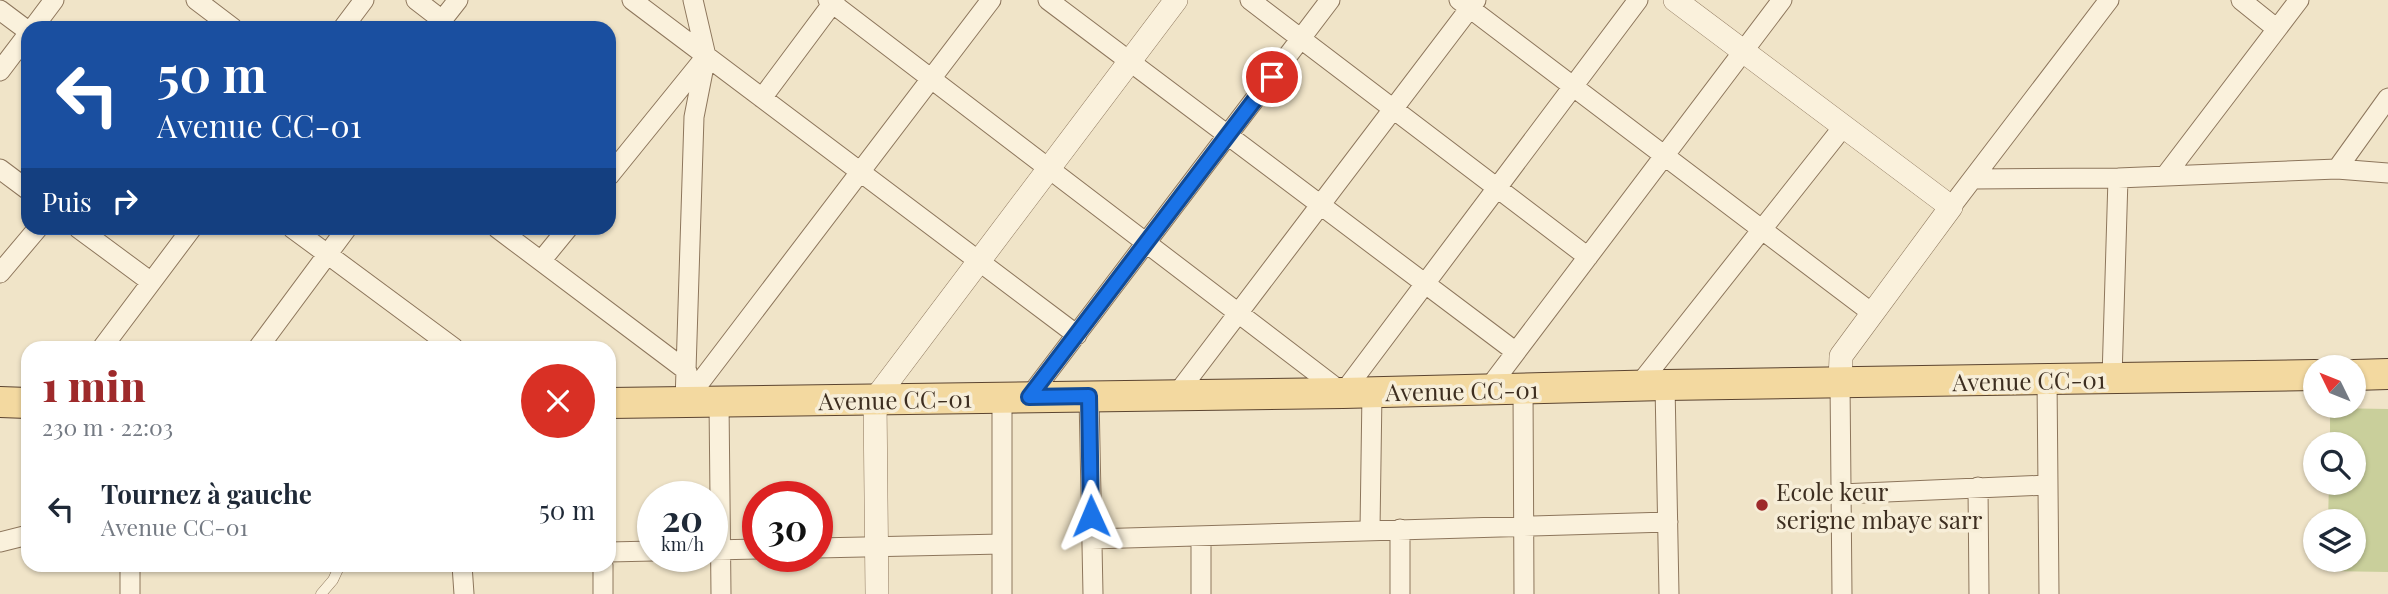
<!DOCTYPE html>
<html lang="fr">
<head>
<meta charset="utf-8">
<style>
	:root { --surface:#fff; --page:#f2f2f3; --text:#1f2937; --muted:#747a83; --accent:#9e2a2b }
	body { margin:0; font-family:"Playfair Display",serif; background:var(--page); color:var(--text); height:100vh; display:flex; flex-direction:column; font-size:26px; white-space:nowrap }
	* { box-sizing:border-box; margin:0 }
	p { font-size:23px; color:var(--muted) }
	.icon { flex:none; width:38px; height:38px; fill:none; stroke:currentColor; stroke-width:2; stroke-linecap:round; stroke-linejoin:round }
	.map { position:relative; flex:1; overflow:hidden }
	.sheet { position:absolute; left:21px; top:341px; width:595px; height:231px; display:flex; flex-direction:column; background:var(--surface); border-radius:21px; box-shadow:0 2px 5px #0004 }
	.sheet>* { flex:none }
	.banner { position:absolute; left:21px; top:21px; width:595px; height:214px; border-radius:21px; box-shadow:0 2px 5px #0004; background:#1a4fa0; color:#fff; overflow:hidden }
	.needle { width:46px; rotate:313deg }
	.controls { position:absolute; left:2303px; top:355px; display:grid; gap:14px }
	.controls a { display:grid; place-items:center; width:63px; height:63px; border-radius:50%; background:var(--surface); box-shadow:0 2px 5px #0004; font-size:35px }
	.speed { position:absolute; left:637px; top:481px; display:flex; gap:14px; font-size:35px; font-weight:700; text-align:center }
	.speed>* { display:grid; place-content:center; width:91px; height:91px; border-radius:50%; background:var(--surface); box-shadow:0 2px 5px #0004; line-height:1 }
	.speed small { font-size:18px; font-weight:400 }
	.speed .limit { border:10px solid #d22; background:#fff; color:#111 }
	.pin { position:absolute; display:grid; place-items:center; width:60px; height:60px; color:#fff; margin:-30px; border:4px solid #fff; border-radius:50%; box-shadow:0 2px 7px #0007 }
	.me { position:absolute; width:77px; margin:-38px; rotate:359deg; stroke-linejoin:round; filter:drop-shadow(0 0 5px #0008) }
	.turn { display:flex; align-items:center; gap:24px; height:147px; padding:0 21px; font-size:32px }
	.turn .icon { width:91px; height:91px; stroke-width:2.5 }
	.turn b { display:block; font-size:49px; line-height:60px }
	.then { display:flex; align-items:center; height:66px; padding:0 21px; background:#0003; gap:14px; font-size:26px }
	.round { display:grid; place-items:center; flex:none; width:74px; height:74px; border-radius:37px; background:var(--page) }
	.headline { display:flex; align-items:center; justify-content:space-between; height:119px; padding:0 21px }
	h1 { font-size:42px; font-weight:800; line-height:52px; color:var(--accent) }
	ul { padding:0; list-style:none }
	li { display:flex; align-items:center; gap:21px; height:98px; padding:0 21px }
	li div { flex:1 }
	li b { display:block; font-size:26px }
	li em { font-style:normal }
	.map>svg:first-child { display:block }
</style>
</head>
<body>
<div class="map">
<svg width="2388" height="594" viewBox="0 0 2388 594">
	<rect width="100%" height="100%" fill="#f0e4c8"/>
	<!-- green -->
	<path fill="#c9cf9b" d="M2330,408L2388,409V572L2326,571L2327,560H2354V522L2328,521L2329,483H2354V444H2330Z"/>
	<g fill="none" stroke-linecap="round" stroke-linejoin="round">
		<defs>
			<path id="service" d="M321,594L333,580L340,565"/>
			<path id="minor" d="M196,0L233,28
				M416,0L442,20
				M632,0L1077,335
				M828,0L1343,393L1638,0
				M1048,0L1516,352
				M1250,0L1588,257
				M1459,0L1872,313
				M2241,0L2277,29
				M0,10L28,31
				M33,28L54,0
				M343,28L364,0
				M436,28L458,0
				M0,71L28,34
				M762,98L835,0
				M0,169L28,190
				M2337,169L2388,98
				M609,176L703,60
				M2165,176L2299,0
				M1973,179L2118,178L2337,169L2388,173
				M1951,207L2109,0
				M78,228L151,282
				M292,228L454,348
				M497,228L687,371
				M541,261L568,228
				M0,273L38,228
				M102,348L192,228
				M258,348L347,228
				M2112,378L2118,178
				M2047,379L2049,594
				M1840,382L1842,594
				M1665,385L1669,594
				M1638,386L1843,127
				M1523,388L1524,594
				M1488,389L1782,0
				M1176,395L1476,0
				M1089,396L1093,594
				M1029,397L1330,0
				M719,401L721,594
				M685,402L991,0
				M685,402L694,117L706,56L693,0
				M1978,487L1979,594
				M1841,494L2048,485
				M1400,529V594
				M1370,530L1372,392
				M1201,536V594
				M1092,539L1668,522
				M0,542L28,535
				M817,548L1002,544
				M712,550L758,549
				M609,552L653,551
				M130,565V594
				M462,565L464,594
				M603,565V594
				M1002,594V397"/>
			<path id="tertiary" d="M1675,0L1951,207L1841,356L1840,382
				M877,594L875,399L1176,0"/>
			<path id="primary" d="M2354,375L2388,374
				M0,402L28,403
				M609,403L1343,393L1665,385L2315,375"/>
		</defs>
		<!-- service casing -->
		<use href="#service" stroke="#8d765c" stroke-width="11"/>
		<!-- minor casing -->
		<use href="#minor" stroke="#8d765c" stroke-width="21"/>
		<!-- tertiary casing -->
		<use href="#tertiary" stroke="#8d765c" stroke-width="24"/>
		<!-- primary casing -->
		<use href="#primary" stroke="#5b4430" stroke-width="32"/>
		<!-- service -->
		<use href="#service" stroke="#faf1dc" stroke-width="10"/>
		<!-- minor -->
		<use href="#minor" stroke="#faf1dc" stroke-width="19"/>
		<!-- tertiary -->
		<use href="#tertiary" stroke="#faf1dc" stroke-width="23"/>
		<!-- primary -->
		<use href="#primary" stroke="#f3d9a0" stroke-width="30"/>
	</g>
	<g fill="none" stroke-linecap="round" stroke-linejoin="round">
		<defs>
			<path id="route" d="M1091,516L1089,396L1029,397L1272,77"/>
		</defs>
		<!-- route casing -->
		<use href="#route" stroke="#114b97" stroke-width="18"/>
		<!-- route -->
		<use href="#route" stroke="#1a73e8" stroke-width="12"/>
	</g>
	<!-- markers -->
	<circle fill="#9e2a2b" stroke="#f7eed8" stroke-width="2.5" cx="1762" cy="505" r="7"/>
	<g text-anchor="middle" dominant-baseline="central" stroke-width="7" stroke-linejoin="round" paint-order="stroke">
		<!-- street labels -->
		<g font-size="24" fill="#3d2e20" stroke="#f7eed8">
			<text transform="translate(2029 380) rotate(-1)">Avenue CC-01</text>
			<text transform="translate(1462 390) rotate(-1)">Avenue CC-01</text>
			<text transform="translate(895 399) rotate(-1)">Avenue CC-01</text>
		</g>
		<!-- poi labels -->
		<g font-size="24" fill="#3d2e20" stroke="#f7eed8" text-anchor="start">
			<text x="1776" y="491">Ecole keur<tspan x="1776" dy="28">serigne mbaye sarr</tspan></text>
		</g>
	</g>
</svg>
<div class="controls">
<a><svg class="needle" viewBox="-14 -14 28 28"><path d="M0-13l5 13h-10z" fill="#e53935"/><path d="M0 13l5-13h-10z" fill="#747a83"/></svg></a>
<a><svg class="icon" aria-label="search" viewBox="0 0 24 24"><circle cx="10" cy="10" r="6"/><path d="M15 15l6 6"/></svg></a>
<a><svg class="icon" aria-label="layers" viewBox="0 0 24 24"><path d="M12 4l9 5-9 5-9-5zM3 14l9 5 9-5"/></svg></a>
</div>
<div class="speed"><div>20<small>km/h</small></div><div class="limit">30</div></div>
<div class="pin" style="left:1272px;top:77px;background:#d93025"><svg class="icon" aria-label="arrive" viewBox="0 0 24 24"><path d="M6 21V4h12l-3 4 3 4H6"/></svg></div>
<svg class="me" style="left:1091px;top:516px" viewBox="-20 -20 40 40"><path d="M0-17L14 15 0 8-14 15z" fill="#1a73e8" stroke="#fff" stroke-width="4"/></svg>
<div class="banner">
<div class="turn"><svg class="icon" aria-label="left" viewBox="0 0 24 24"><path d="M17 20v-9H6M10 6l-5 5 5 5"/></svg><div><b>50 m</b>Avenue CC-01</div></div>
<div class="then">Puis<svg class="icon" aria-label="right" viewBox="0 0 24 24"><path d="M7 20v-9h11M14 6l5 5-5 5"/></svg></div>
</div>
<section class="sheet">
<div class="headline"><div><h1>1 min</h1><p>230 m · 22:03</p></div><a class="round" style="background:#d93025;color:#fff"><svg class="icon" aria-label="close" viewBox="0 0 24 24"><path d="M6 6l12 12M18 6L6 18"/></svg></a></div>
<ul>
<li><svg class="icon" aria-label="left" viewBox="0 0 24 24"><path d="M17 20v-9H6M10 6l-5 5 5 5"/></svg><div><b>Tournez à gauche</b><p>Avenue CC-01</p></div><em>50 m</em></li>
</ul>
</section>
</div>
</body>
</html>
